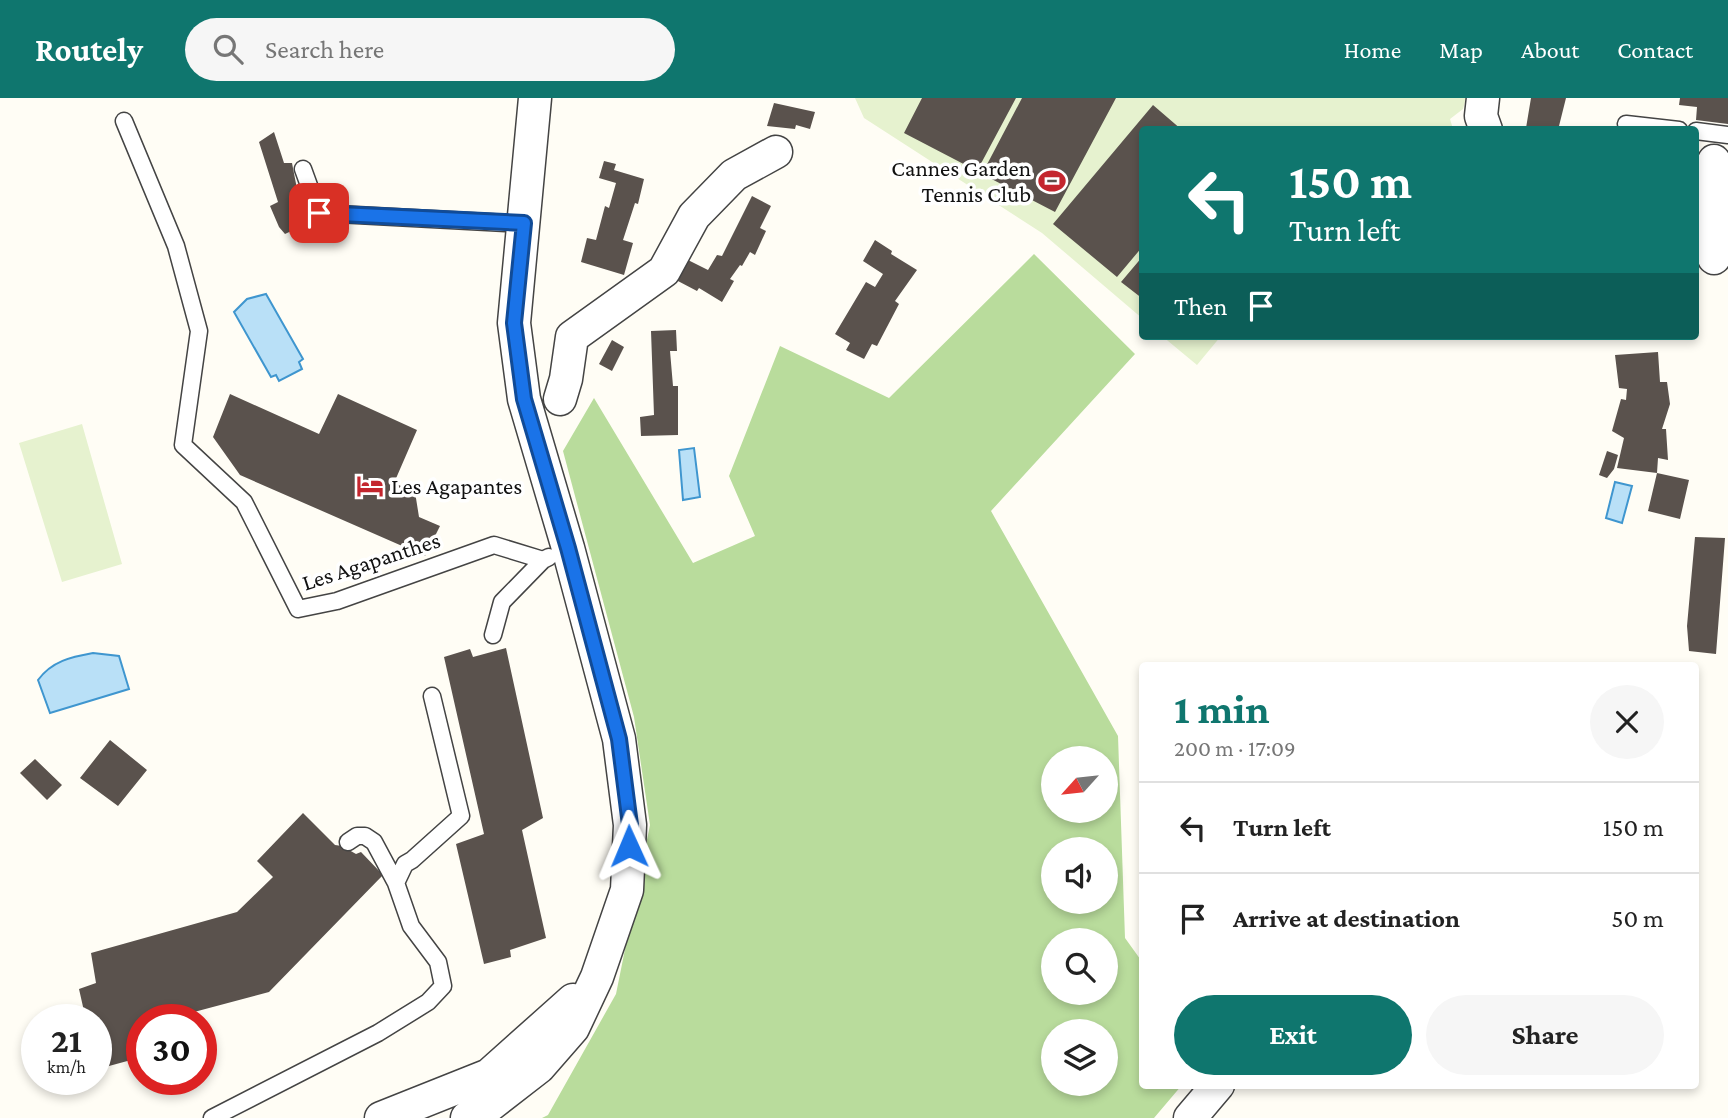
<!DOCTYPE html>
<html lang="en">
<head>
<meta charset="utf-8">
<style>
	:root { --surface:#fff; --page:#f6f6f6; --text:#222; --muted:#767676; --line:#e0e0e0; --accent:#0f766e }
	body { margin:0; font-family:"Crimson Pro",serif; background:var(--page); color:var(--text); height:100vh; display:flex; flex-direction:column; font-size:26px; white-space:nowrap }
	* { box-sizing:border-box; margin:0 }
	p { font-size:23px; color:var(--muted) }
	.icon { flex:none; width:38px; height:38px; fill:none; stroke:currentColor; stroke-width:2; stroke-linecap:round; stroke-linejoin:round }
	.map { position:relative; flex:1; overflow:hidden }
	.drawer { position:absolute; left:1139px; top:564px; width:560px; height:427px; display:flex; flex-direction:column; background:var(--surface); border-radius:7px; box-shadow:0 4px 10px #0003 }
	.drawer>* { flex:none }
	.guide { position:absolute; left:1139px; top:28px; width:560px; height:214px; border-radius:7px; box-shadow:0 4px 10px #0003; background:#0f766e; color:#fff; overflow:hidden }
	.needle { width:46px; rotate:243deg }
	.controls { position:absolute; left:1041px; top:648px; display:grid; gap:14px }
	.controls a { display:grid; place-items:center; width:77px; height:77px; border-radius:50%; background:var(--surface); box-shadow:0 4px 10px #0003; font-size:35px }
	.speed { position:absolute; left:21px; top:906px; display:flex; gap:14px; font-size:35px; font-weight:700; text-align:center }
	.speed>* { display:grid; place-content:center; width:91px; height:91px; border-radius:50%; background:var(--surface); box-shadow:0 4px 10px #0003; line-height:1 }
	.speed small { font-size:18px; font-weight:400 }
	.speed .limit { border:10px solid #d22; background:#fff; color:#111 }
	.pin { position:absolute; display:grid; place-items:center; width:60px; height:60px; color:#fff; margin:-30px; border-radius:14px; box-shadow:0 4px 10px #0006 }
	.me { position:absolute; width:77px; margin:-38px; rotate:359deg; stroke-linejoin:round; filter:drop-shadow(0 0 5px #0008) }
	.turn { display:flex; align-items:center; gap:24px; height:147px; padding:0 35px; font-size:32px }
	.turn .icon { width:91px; height:91px; stroke-width:2.5 }
	.turn b { display:block; font-size:49px; line-height:60px }
	.then { display:flex; align-items:center; height:66px; padding:0 35px; background:#0003; gap:14px; font-size:26px }
	.round { display:grid; place-items:center; flex:none; width:74px; height:74px; border-radius:37px; background:var(--page) }
	.head { display:flex; align-items:center; justify-content:space-between; height:119px; padding:0 35px }
	h1 { font-size:42px; font-weight:700; line-height:52px; color:var(--accent) }
	.cta { display:flex; gap:14px; margin-top:auto; padding:14px 35px }
	.cta a { flex:1; height:80px; border-radius:42px; background:var(--accent); color:#fff; font-size:28px; font-weight:700; line-height:80px; text-align:center }
	.cta a+a { background:var(--page); color:var(--text) }
	ul { padding:0; list-style:none }
	li { display:flex; align-items:center; gap:21px; height:91px; padding:0 35px; border-top:2px solid var(--line) }
	li div { flex:1 }
	li b { display:block; font-size:26px }
	li em { font-style:normal }
	header { display:flex; align-items:center; gap:42px; box-sizing:border-box; height:98px; padding:0 35px; background:var(--accent); color:#fff }
	header strong { font-size:33px }
	nav { display:flex; gap:38px; margin-inline-start:auto; font-size:24px }
	.search { width:490px; height:63px; background:var(--page); display:flex; align-items:center; gap:18px; box-sizing:border-box; padding:0 24px; border-radius:38px; color:var(--muted); font-size:26px }
	.map>svg:first-child { display:block }
</style>
</head>
<body>
<header>
<strong>Routely</strong>
<div class="search"><svg class="icon" aria-label="search" viewBox="0 0 24 24"><circle cx="10" cy="10" r="6"/><path d="M15 15l6 6"/></svg>Search here</div>
<nav><a>Home</a><a>Map</a><a>About</a><a>Contact</a></nav>
</header>
<div class="map">
<svg width="1728" height="1020" viewBox="0 0 1728 1020">
	<rect width="100%" height="100%" fill="#fffdf5"/>
	<!-- forest -->
	<path fill="#b9dc9c" fill-rule="evenodd" d="M1034,156L1135,256L991,413L1118,638L1125,840L1143,865V987H1182L1154,1020H542L548,1017L616,896L650,727L634,619L563,353L594,300L693,465L755,438L729,378L780,248L889,300ZM1054,660H1106V712H1054ZM1054,751H1106V803H1054ZM1054,842H1106V894H1054ZM1054,933H1106V985H1054Z"/>
	<!-- pitch -->
	<path fill="#e6f2cf" d="M855,0H1466L1463,11L1450,21L1453,31L1143,32V221L1042,135L864,20Z
		M1162,238H1221L1197,267Z
		M82,326L122,466L62,484L19,345Z"/>
	<!-- water -->
	<path fill="#b9e0f7" stroke="#3f96cf" stroke-width="2" d="M266,196L303,261L299,264L302,271L279,283L276,277L271,279L234,214L247,201Z
		M694,350L700,399L683,402L679,352Z
		M1615,384L1632,388L1622,425L1606,420Z
		M93,555L119,558L129,591L50,615L38,582C52,563 71,559 93,555Z"/>
	<!-- building -->
	<path fill="#5a524d" d="M922,0H1016L977,73L904,35Z
		M1022,0H1116L1055,114L982,76Z
		M1531,0H1566L1558,32L1526,30Z
		M1680,0H1728V26L1696,22L1697,9L1679,7Z
		M774,5L815,14L810,31L796,27L795,31L767,28Z
		M1153,7L1182,32H1143V148L1117,179L1053,126Z
		M274,34L284,65H292L304,127L285,136L279,129L270,108L278,104L259,44Z
		M604,63L616,66L614,72L644,81L638,106L635,105L623,142L633,145L624,177L581,164L587,140L596,142L605,108L609,110L616,85L599,80Z
		M752,98L771,108L760,130L766,133L755,157L750,154L742,168L740,167L730,181L734,183L722,204L699,190L697,193L676,182L688,162L708,172L717,157L722,158Z
		M875,142L892,153L891,156L917,172L895,203L899,206L877,248L872,246L864,261L846,252L850,245L835,236L866,184L875,189L883,176L863,163Z
		M1143,158V201L1121,184Z
		M676,232L677,253H670L673,288H678V337L641,338L640,319L654,317L651,233Z
		M612,242L624,249L612,273L599,266Z
		M1658,254L1660,284H1667L1670,306L1662,331H1666L1668,362L1658,360L1657,375L1617,370L1624,340L1612,333L1621,301L1626,302L1627,291L1619,290L1615,257Z
		M230,296L319,336L338,296L417,332L394,385L415,394L419,419L440,428L425,458L240,377L213,339Z
		M1607,353L1618,357L1614,371L1607,380L1599,377Z
		M1657,375L1689,382L1680,421L1648,413Z
		M1695,439L1725,440L1716,556L1689,553L1687,528Z
		M506,550L543,720L522,732L546,840L510,852L511,859L484,866L456,746L484,736L444,559L470,551L473,559Z
		M110,642L147,672L118,708L80,680Z
		M35,661L62,687L47,702L20,675Z
		M303,715L335,747L342,748L356,756L361,754L383,777L269,894L164,922H142V959L98,971L96,922H86L79,891L96,885L91,855L237,814L273,779L257,763Z"/>
	<g fill="none" stroke-linecap="round" stroke-linejoin="round">
		<defs>
			<path id="service" d="M124,23L176,148L199,233L183,347L244,404L298,511L337,503L494,447L543,462
				M1626,26L1679,32
				M1696,33L1728,37
				M303,71L319,115L524,126
				M493,537L502,504L543,462L549,459
				M348,744L357,738H365L374,744L396,785
				M212,1020L378,935L428,904L443,888L438,864L411,828L396,785L405,766L412,762L461,718L432,598"/>
			<path id="minor" d="M1483,0L1481,18L1486,32
				M1714,160V63
				M560,301L566,281L572,239L664,173L694,118L734,77L776,54
				M381,1020L489,977L573,902
				M467,1020L490,1007L539,969L573,930L597,879L627,792L630,727L619,641L568,450L524,301L514,225L535,0
				M1190,1020L1218,987"/>
		</defs>
		<!-- service casing -->
		<use href="#service" stroke="#444" stroke-width="19"/>
		<!-- minor casing -->
		<use href="#minor" stroke="#444" stroke-width="35"/>
		<!-- service -->
		<use href="#service" stroke="#fff" stroke-width="16"/>
		<!-- minor -->
		<use href="#minor" stroke="#fff" stroke-width="32"/>
	</g>
	<g fill="none" stroke-linecap="round" stroke-linejoin="round">
		<defs>
			<path id="route" d="M319,115L524,125L514,225L524,301L568,450L619,641L630,727L629,748"/>
		</defs>
		<!-- route casing -->
		<use href="#route" stroke="#114b97" stroke-width="18"/>
		<!-- route -->
		<use href="#route" stroke="#1a73e8" stroke-width="12"/>
	</g>
	<!-- icons -->
	<defs>
		<symbol id="stadium-bare" viewBox="-9 -9 18 18"><path d="M0-5a6.5 5 0 1 0 0 10a6.5 5 0 1 0 0-10ZM-3.5-1.8h7v3.6h-7Z" fill="#c4262e" stroke="#fff" stroke-width="2.5" paint-order="stroke"/></symbol>
		<symbol id="hotel-bare" viewBox="-9 -9 18 18"><path d="M-6-4.5h1.5V1H6V5H4.5V3h-9V5H-6ZM-4 0a1.8 1.8 0 1 1 3.6 0ZM.5 0V-2.5h3Q6-2.5 6 0Z" fill="#c4262e" stroke="#fff" stroke-width="2.5" paint-order="stroke"/></symbol>
	</defs>
	<g fill-rule="evenodd">
		<use href="#stadium-bare" x="1033" y="64" width="38" height="38"/>
		<use href="#hotel-bare" x="351" y="369" width="38" height="38"/>
	</g>
	<g text-anchor="middle" dominant-baseline="central" stroke-width="7" stroke-linejoin="round" paint-order="stroke">
		<!-- poi labels -->
		<g font-size="23" fill="#111" stroke="#fff" text-anchor="end">
			<text x="1031" y="70">Cannes Garden<tspan x="1031" dy="26">Tennis Club</tspan></text>
			<text x="391" y="388" text-anchor="start">Les Agapantes</text>
		</g>
		<!-- street labels -->
		<g font-size="23" fill="#111" stroke="#fff">
			<text transform="translate(371 463) rotate(-18)">Les Agapanthes</text>
		</g>
	</g>
</svg>
<div class="controls">
<a><svg class="needle" viewBox="-14 -14 28 28"><path d="M0-13l5 13h-10z" fill="#e53935"/><path d="M0 13l5-13h-10z" fill="#767676"/></svg></a>
<a><svg class="icon" aria-label="sound" viewBox="0 0 24 24"><path d="M4 9h4l5-4v14l-5-4H4zM17 9q2 3 0 6"/></svg></a>
<a><svg class="icon" aria-label="search" viewBox="0 0 24 24"><circle cx="10" cy="10" r="6"/><path d="M15 15l6 6"/></svg></a>
<a><svg class="icon" aria-label="layers" viewBox="0 0 24 24"><path d="M12 4l9 5-9 5-9-5zM3 14l9 5 9-5"/></svg></a>
</div>
<div class="speed"><div>21<small>km/h</small></div><div class="limit">30</div></div>
<div class="pin" style="left:319px;top:115px;background:#d93025"><svg class="icon" aria-label="arrive" viewBox="0 0 24 24"><path d="M6 21V4h12l-3 4 3 4H6"/></svg></div>
<svg class="me" style="left:629px;top:748px" viewBox="-20 -20 40 40"><path d="M0-17L14 15 0 8-14 15z" fill="#1a73e8" stroke="#fff" stroke-width="4"/></svg>
<div class="guide">
<div class="turn"><svg class="icon" aria-label="left" viewBox="0 0 24 24"><path d="M17 20v-9H6M10 6l-5 5 5 5"/></svg><div><b>150 m</b>Turn left</div></div>
<div class="then">Then<svg class="icon" aria-label="arrive" viewBox="0 0 24 24"><path d="M6 21V4h12l-3 4 3 4H6"/></svg></div>
</div>
<section class="drawer">
<div class="head"><div><h1>1 min</h1><p>200 m · 17:09</p></div><a class="round"><svg class="icon" aria-label="close" viewBox="0 0 24 24"><path d="M6 6l12 12M18 6L6 18"/></svg></a></div>
<ul>
<li><svg class="icon" aria-label="left" viewBox="0 0 24 24"><path d="M17 20v-9H6M10 6l-5 5 5 5"/></svg><div><b>Turn left</b></div><em>150 m</em></li>
<li><svg class="icon" aria-label="arrive" viewBox="0 0 24 24"><path d="M6 21V4h12l-3 4 3 4H6"/></svg><div><b>Arrive at destination</b></div><em>50 m</em></li>
</ul>
<div class="cta"><a>Exit</a><a>Share</a></div>
</section>
</div>
</body>
</html>
